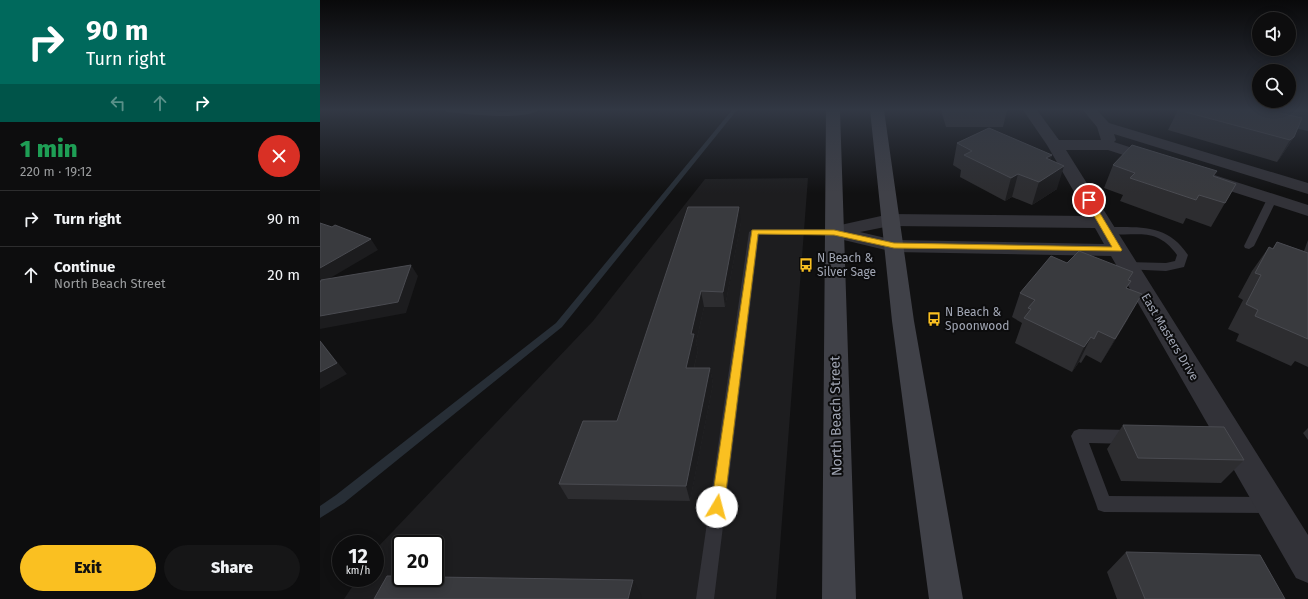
<!DOCTYPE html>
<html lang="en">
<head>
<meta charset="utf-8">
<style>
	:root { --surface:#0d0d0e; --page:#161617; --text:#f1f3f6; --muted:#9a9c9e; --line:#2d2d2e; --accent:#fac021 }
	body { margin:0; font-family:"Fira Sans",sans-serif; background:var(--page); color:var(--text); height:100vh; display:flex; flex-direction:column; font-size:15px; white-space:nowrap }
	* { box-sizing:border-box; margin:0 }
	p { font-size:13px; color:var(--muted) }
	.icon { flex:none; width:22px; height:22px; fill:none; stroke:currentColor; stroke-width:2; stroke-linecap:round; stroke-linejoin:round }
	.map { position:relative; flex:1; overflow:hidden }
	.sheet { display:flex; flex-direction:column; background:var(--surface); width:320px }
	.sheet>* { flex:none }
	.top-card { background:#00695c; color:#fff; overflow:hidden }
	.buttons { position:absolute; left:932px; top:12px; display:grid; gap:8px }
	.buttons a { display:grid; place-items:center; width:44px; height:44px; border-radius:50%; background:var(--surface); box-shadow:0 2px 10px #0003,0 0 0 1px var(--line); font-size:20px }
	.speed { position:absolute; left:12px; top:535px; display:flex; gap:8px; font-size:20px; font-weight:700; text-align:center }
	.speed>* { display:grid; place-content:center; width:52px; height:52px; border-radius:50%; background:var(--surface); box-shadow:0 2px 10px #0003,0 0 0 1px var(--line); line-height:1 }
	.speed small { font-size:10px; font-weight:400 }
	.speed .limit { border:2px solid #111; border-radius:6px; background:#fff; color:#111 }
	.pin { position:absolute; display:grid; place-items:center; width:34px; height:34px; color:#fff; margin:-17px; border:2px solid #fff; border-radius:50%; box-shadow:0 1px 4px #0007 }
	.me { position:absolute; width:44px; margin:-22px; rotate:8deg; stroke-linejoin:round; filter:drop-shadow(0 0 3px #0008) }
	.turn { display:flex; align-items:center; gap:14px; height:84px; padding:0 20px; font-size:18px }
	.turn .icon { width:52px; height:52px; stroke-width:2.5 }
	.turn b { display:block; font-size:28px; line-height:34px }
	.lanes { display:flex; align-items:center; height:38px; padding:0 20px; background:#0003; justify-content:center; gap:20px; direction:ltr }
	.lanes .off { opacity:.35 }
	.round { display:grid; place-items:center; flex:none; width:42px; height:42px; border-radius:21px; background:var(--page) }
	.summary { display:flex; align-items:center; justify-content:space-between; height:68px; padding:0 20px }
	h1 { font-size:24px; font-weight:800; line-height:30px; color:#1e9e55 }
	.primary-button { display:flex; gap:8px; margin-top:auto; padding:8px 20px }
	.primary-button a { flex:1; height:46px; border-radius:24px; background:var(--accent); color:#111; font-size:16px; font-weight:800; line-height:46px; text-align:center }
	.primary-button a+a { background:var(--page); color:var(--text) }
	ul { padding:0; list-style:none }
	li { display:flex; align-items:center; gap:12px; height:56px; padding:0 20px; border-top:1px solid var(--line) }
	li div { flex:1 }
	li b { display:block; font-size:15px }
	li em { font-style:normal }
	main { display:flex; flex:1; min-height:0 }
	.map>svg:first-child { display:block }
</style>
</head>
<body>
<main>
<section class="sheet">
<div class="top-card">
<div class="turn"><svg class="icon" aria-label="right" viewBox="0 0 24 24"><path d="M7 20v-9h11M14 6l5 5-5 5"/></svg><div><b>90 m</b>Turn right</div></div>
<div class="lanes"><svg class="icon off" aria-label="left" viewBox="0 0 24 24"><path d="M17 20v-9H6M10 6l-5 5 5 5"/></svg><svg class="icon off" aria-label="ahead" viewBox="0 0 24 24"><path d="M12 20V5M6 11l6-6 6 6"/></svg><svg class="icon" aria-label="right" viewBox="0 0 24 24"><path d="M7 20v-9h11M14 6l5 5-5 5"/></svg></div>
</div>
<div class="summary"><div><h1>1 min</h1><p>220 m · 19:12</p></div><a class="round" style="background:#d93025;color:#fff"><svg class="icon" aria-label="close" viewBox="0 0 24 24"><path d="M6 6l12 12M18 6L6 18"/></svg></a></div>
<ul>
<li><svg class="icon" aria-label="right" viewBox="0 0 24 24"><path d="M7 20v-9h11M14 6l5 5-5 5"/></svg><div><b>Turn right</b></div><em>90 m</em></li>
<li><svg class="icon" aria-label="ahead" viewBox="0 0 24 24"><path d="M12 20V5M6 11l6-6 6 6"/></svg><div><b>Continue</b><p>North Beach Street</p></div><em>20 m</em></li>
</ul>
<div class="primary-button"><a>Exit</a><a>Share</a></div>
</section>
<div class="map">
<svg width="988" height="599" viewBox="0 0 988 599">
	<rect width="100%" height="100%" fill="#111112"/>
	<!-- built -->
	<path fill="#1d1d1f" fill-rule="evenodd" d="M488,178L456,599H24L38,578H55V551L56,549L273,321L385,179ZM81,544H115V578H81Z"/>
	<!-- water -->
	<path fill="#272e36" d="M889,110H988V131Z"/>
	<g fill="none" stroke-linecap="round" stroke-linejoin="round">
		<!-- stream -->
		<path fill="#272e36" fill-rule="evenodd" d="M412,110H417L242,327L24,503L0,518V506L16,495L236,323Z"/>
		<!-- service -->
		<path fill="#323238" fill-rule="evenodd" d="M124,110H154L183,112L218,110C205,121 146,114 128,112Z
			M952,196L957,199L934,246L929,249L925,248L924,246L947,199Z
			M786,227C820,227 848,224 868,255L864,267L846,271L803,269L801,266L803,263L807,262L846,263L855,261L857,255C834,223 813,240 782,232L781,230Z
			M434,229H514L519,232L514,235H439L394,599H376L429,232Z
			M759,429L812,430L817,432L820,437L817,442L812,444L769,443L789,496L950,497L956,499L958,505L956,511L950,513L784,512L778,510L776,504L751,436L754,431Z"/>
		<!-- minor -->
		<path fill="#323238" fill-rule="evenodd" d="M703,110H717L739,140H781L777,127L763,110H777L789,123L988,183V194L794,134L796,140L794,142L840,157L842,160L840,163L834,165L788,150H746L988,535V583L976,578L791,256L574,252L507,236L504,232L507,228L570,214L768,216L727,145ZM570,226L775,228L784,244L574,240L540,232Z
			M885,172L988,205V216L879,181L877,177L879,173Z"/>
		<!-- secondary -->
		<path fill="#404148" fill-rule="evenodd" d="M506,110H520L536,599H502Z
			M550,110H564L594,321L643,599H609L572,321Z"/>
	</g>
	<!-- wall -->
	<path fill="#2d2d30" d="M621,110H687L683,127H626Z
		M858,110L974,137L960,158L957,162L848,130Z
		M637,143L732,155L730,160L737,189L712,205L692,197L685,201L640,177L641,170L633,165Z
		M793,165L894,176L916,184L891,227L866,218L863,224L800,201L803,195L784,188Z
		M421,222L405,307H384L376,343L378,350L374,368H390L393,384L370,501L248,499L239,484L297,421Z
		M988,240V367L975,361L971,366L916,341L919,334L908,329L923,300L918,297L932,271L949,247L952,249L957,242L984,251Z
		M813,272L809,280L807,288L808,319L781,363L766,355L761,363L759,362L752,372L695,343L702,323L692,317L700,293Z
		M803,425L924,460L901,483L801,481L787,449Z
		M988,428V440L983,433Z
		M806,552L965,599H797L787,572Z"/>
	<!-- shaded-wall -->
	<path fill="#1c1c1e" d="M974,137L960,158L957,162L970,140Z
		M732,155L725,177L726,158Z
		M744,166L737,189L712,205L719,182Z
		M698,174L692,197L685,201L691,178Z
		M419,207L421,222L405,307L403,292Z
		M51,239L58,250L0,284V268Z
		M91,265L98,276L86,313L0,329V316Z
		M381,291L384,307L376,343L378,350L370,384L366,368L371,334Z
		M822,294L808,319L781,363L795,339Z
		M771,337L759,362L752,372L764,347Z
		M0,340L27,374L0,389Z
		M390,368L393,384L370,501L366,486Z
		M313,580L322,596L321,599H308Z"/>
	<!-- building -->
	<path fill="#393a3e" stroke="#4a4b51" d="M858,110H947L982,118L974,137L970,140Z
		M669,128L732,155L726,158L744,166L719,182L698,174L691,178L644,155L652,151L637,143Z
		M812,145L897,171L893,176L916,184L905,203L879,195L876,200L810,178L815,173L793,165Z
		M368,207H419L403,292L381,291L371,334H374L366,368H390L366,486L239,484L263,421H297Z
		M0,223L12,227L15,225L51,239L0,268Z
		M957,242L988,253V339L935,316L938,310L926,304L941,275L935,273L949,247L953,249Z
		M759,251L813,272L808,280L811,281L806,288L822,294L795,339L778,331L774,339L771,337L764,347L704,318L711,309L708,308L715,300L700,293L731,256L747,263Z
		M91,265L78,302L0,316V283L1,280Z
		M0,341L17,363L0,372Z
		M803,425L904,427L924,460L818,458Z
		M806,552L940,555L965,599H825Z
		M67,576H81V578H115V577L313,580L308,599H54Z"/>
	<!-- sky -->
	<linearGradient id="sky" x2="0" y2="1"><stop stop-color="#09090a"/><stop offset="0.57" stop-color="#323844"/><stop offset="1" stop-color="#323844" stop-opacity="0"/></linearGradient>
	<rect width="988" height="193" fill="url(#sky)"/>
	<!-- route -->
	<path fill="#fac021" stroke="#a27d15" d="M769,198L772,200L802,250L801,251L574,248L514,235L438,234L404,507L402,512L397,513L393,512L391,507L432,230H514L574,243L792,247L765,200Z"/>
	<!-- icons -->
	<defs>
		<symbol id="bus-bare" viewBox="-9 -9 18 18"><path d="M-5-6H5V4H4V6H2V4H-2V6H-4V4H-5ZM-3.5-4V0h7V-4ZM-3.5 1.2v1.5H-2V1.2ZM2 1.2v1.5H3.5V1.2Z" fill="#fac021" stroke="#0c0c0d" stroke-width="2.5" paint-order="stroke"/></symbol>
	</defs>
	<g fill-rule="evenodd">
		<use href="#bus-bare" x="476" y="255" width="20" height="20"/>
		<use href="#bus-bare" x="604" y="309" width="20" height="20"/>
	</g>
	<g text-anchor="middle" dominant-baseline="central" stroke-width="4" stroke-linejoin="round" paint-order="stroke">
		<!-- poi labels -->
		<g font-size="12" fill="#a1a6b4" stroke="#0c0c0d" text-anchor="start">
			<text x="497" y="258">N Beach &amp;<tspan x="497" dy="14">Silver Sage</tspan></text>
			<text x="625" y="312">N Beach &amp;<tspan x="625" dy="14">Spoonwood</tspan></text>
		</g>
		<!-- street labels -->
		<g font-size="12" fill="#a1a6b4" stroke="#0c0c0d">
			<text transform="translate(850 337) rotate(59)">East Masters Drive</text>
		</g>
		<!-- near-street labels -->
		<g font-size="14" fill="#a1a6b4" stroke="#0c0c0d">
			<text transform="translate(516 416) rotate(-91)">North Beach Street</text>
		</g>
	</g>
</svg>
<div class="buttons">
<a><svg class="icon" aria-label="sound" viewBox="0 0 24 24"><path d="M4 9h4l5-4v14l-5-4H4zM17 9q2 3 0 6"/></svg></a>
<a><svg class="icon" aria-label="search" viewBox="0 0 24 24"><circle cx="10" cy="10" r="6"/><path d="M15 15l6 6"/></svg></a>
</div>
<div class="speed"><div>12<small>km/h</small></div><div class="limit">20</div></div>
<div class="pin" style="left:769px;top:200px;background:#d93025"><svg class="icon" aria-label="arrive" viewBox="0 0 24 24"><path d="M6 21V4h12l-3 4 3 4H6"/></svg></div>
<svg class="me" style="left:397px;top:507px" viewBox="-20 -20 40 40"><circle r="19" fill="#fff"/><path d="M0-13L10 11 0 6-10 11z" fill="#fac021"/></svg>
</div>
</main>
</body>
</html>
